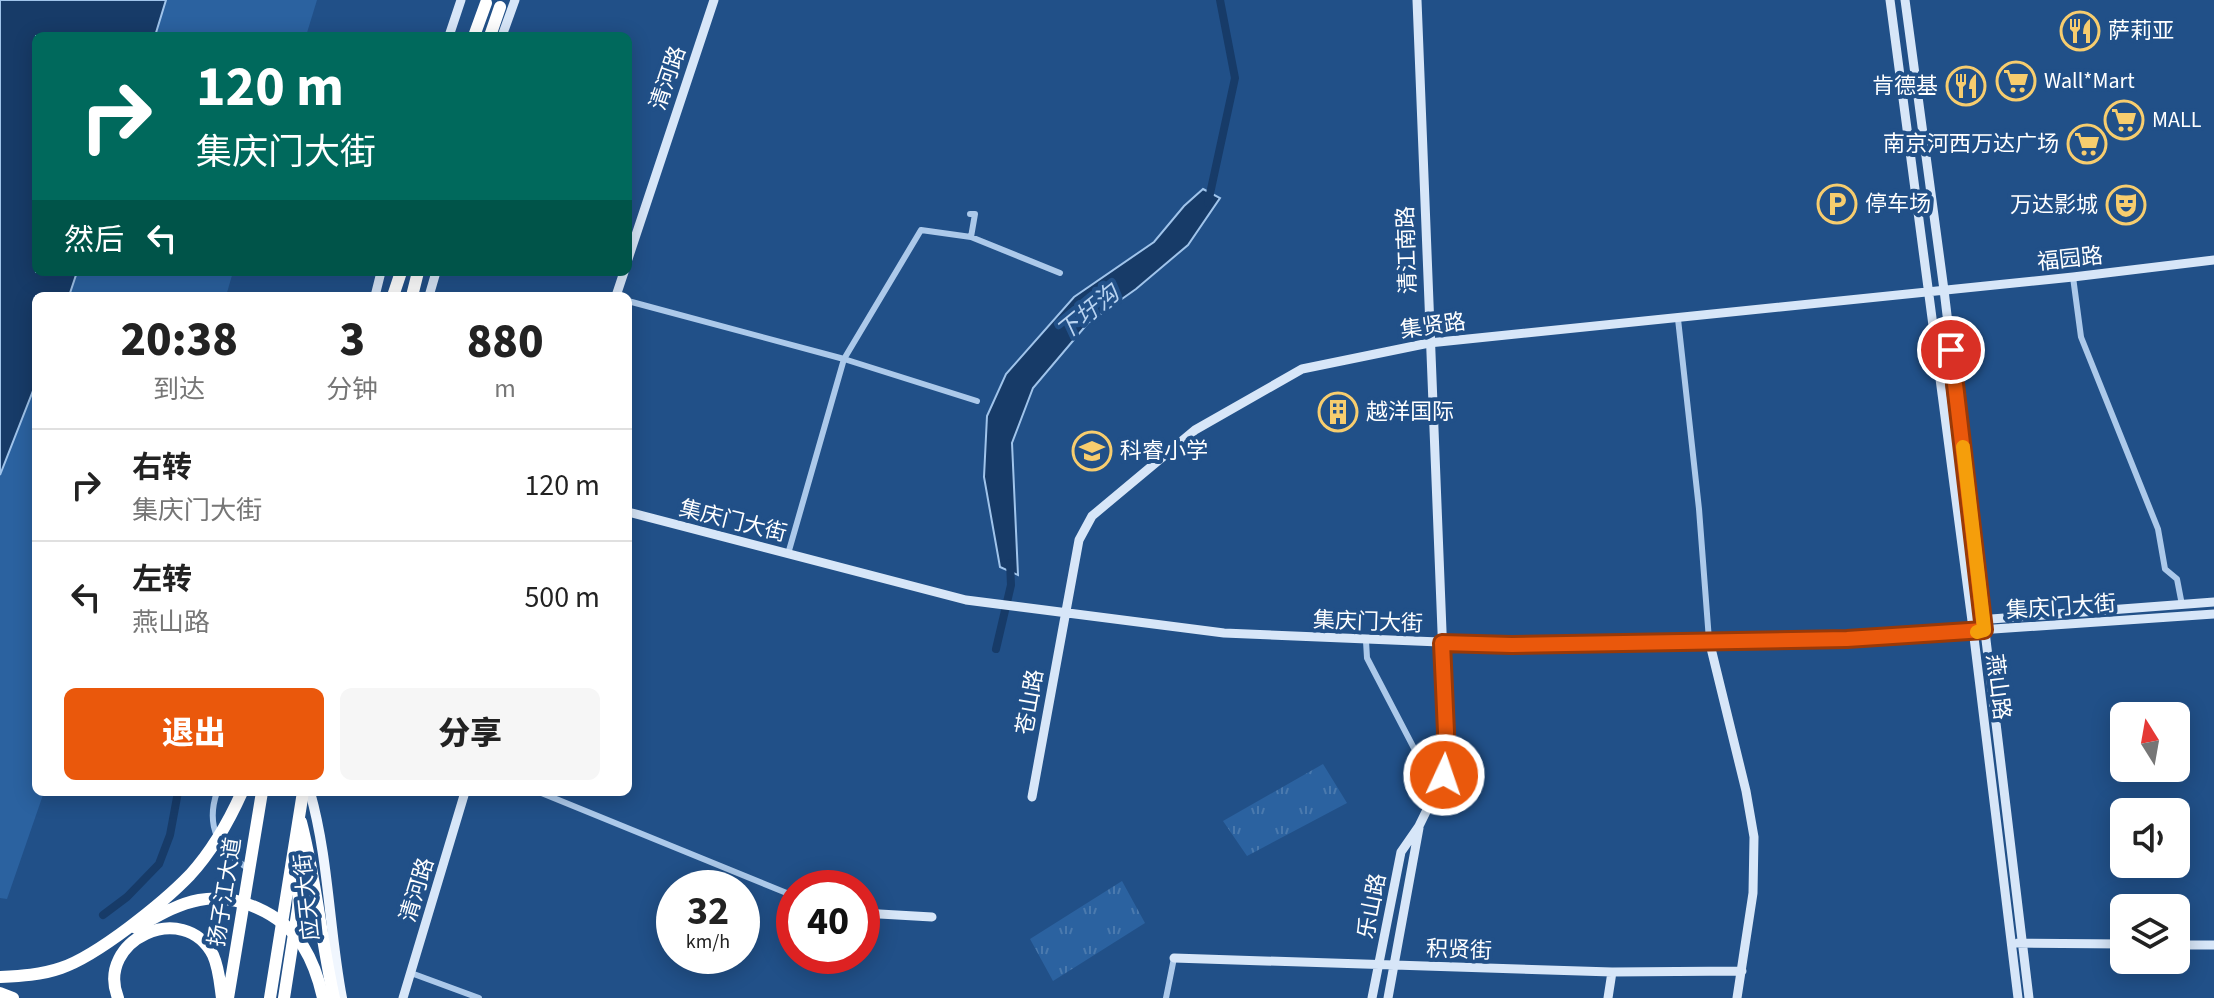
<!DOCTYPE html>
<html lang="zh">
<head>
<meta charset="utf-8">
<style>
	:root { --surface:#fff; --page:#f6f6f6; --text:#222; --muted:#767676; --line:#e0e0e0; --accent:#ea580c }
	body { margin:0; font-family:"Source Sans 3","Noto Sans SC",sans-serif; background:var(--page); color:var(--text); height:100vh; display:flex; flex-direction:column; font-size:30px; white-space:nowrap }
	* { box-sizing:border-box; margin:0 }
	p { font-size:26px; color:var(--muted) }
	.icon { flex:none; width:44px; height:44px; fill:none; stroke:currentColor; stroke-width:2; stroke-linecap:round; stroke-linejoin:round }
	.map { position:relative; flex:1; overflow:hidden }
	.sheet { position:absolute; left:32px; top:292px; width:600px; height:504px; display:flex; flex-direction:column; background:var(--surface); border-radius:12px; box-shadow:0 4px 20px #0003 }
	.sheet>* { flex:none }
	.banner { position:absolute; left:32px; top:32px; width:600px; height:244px; border-radius:12px; box-shadow:0 4px 20px #0003; background:#00695c; color:#fff; overflow:hidden }
	.needle { width:52px; rotate:349deg }
	.controls { position:absolute; left:2110px; top:702px; display:grid; gap:16px }
	.controls a { display:grid; place-items:center; width:80px; height:80px; border-radius:12px; background:var(--surface); box-shadow:0 4px 20px #0003; font-size:40px }
	.speed { position:absolute; left:656px; top:870px; display:flex; gap:16px; font-size:40px; font-weight:700; text-align:center }
	.speed>* { display:grid; place-content:center; width:104px; height:104px; border-radius:50%; background:var(--surface); box-shadow:0 4px 20px #0003; line-height:1 }
	.speed small { font-size:20px; font-weight:400 }
	.speed .limit { border:12px solid #d22; background:#fff; color:#111 }
	.pin { position:absolute; display:grid; place-items:center; width:68px; height:68px; color:#fff; margin:-34px; border:4px solid #fff; border-radius:50%; box-shadow:0 2px 8px #0007 }
	.me { position:absolute; width:88px; margin:-44px; rotate:3deg; stroke-linejoin:round; filter:drop-shadow(0 0 6px #0008) }
	.turn { display:flex; align-items:center; gap:28px; height:168px; padding:0 32px; font-size:36px }
	.turn .icon { width:104px; height:104px; stroke-width:2.5 }
	.turn b { display:block; font-size:56px; line-height:68px }
	.then { display:flex; align-items:center; height:76px; padding:0 32px; background:#0003; gap:16px; font-size:30px }
	.eta { display:flex; justify-content:space-evenly; align-items:center; height:136px; text-align:center }
	.eta b { font-size:48px; font-weight:800; line-height:56px }
	.button { display:flex; gap:16px; margin-top:auto; padding:16px 32px }
	.button a { flex:1; height:92px; border-radius:12px; background:var(--accent); color:#fff; font-size:32px; font-weight:800; line-height:92px; text-align:center }
	.button a+a { background:var(--page); color:var(--text) }
	ul { padding:0; list-style:none }
	li { display:flex; align-items:center; gap:24px; height:112px; padding:0 32px; border-top:2px solid var(--line) }
	li div { flex:1 }
	li b { display:block; font-size:30px }
	li em { font-style:normal }
	.map>svg:first-child { display:block }
</style>
</head>
<body>
<div class="map">
<svg width="2214" height="998" viewBox="0 0 2214 998">
	<defs>
		<pattern id="grass-tufts" width="24" height="20" patternUnits="userSpaceOnUse" patternTransform="scale(2)"><rect width="24" height="20" fill="#2b62a0"/><path d="M3 7l-1-3M5 7V3M7 7l1-3M15 17l-1-3M17 17v-4M19 17l1-3" fill="none" stroke="#4b7aae"/></pattern>
	</defs>
	<rect width="100%" height="100%" fill="#215088"/>
	<!-- grass -->
	<path fill="url(#grass-tufts)" d="M1323,764L1347,803L1247,856L1223,821Z
		M1122,881L1145,923L1053,981L1030,939Z"/>
	<!-- park -->
	<path fill="#2b62a0" d="M152,0H317L306,36H140Z
		M58,272H233L226,296H49Z
		M36,334V792H44L7,899L0,898V438Z"/>
	<!-- water -->
	<path fill="#173b68" stroke="#a0c4eb" stroke-width="2" d="M0,0H166L155,36H36V272H77L69,296H36V383L0,475Z
		M1203,189L1220,198L1188,245L1136,289L1088,323L1033,388L1012,443L1018,575L1000,567L984,477L987,416L1006,374L1074,297L1154,242L1184,206Z"/>
	<g fill="none" stroke-linecap="round" stroke-linejoin="round">
		<!-- canal -->
		<path stroke="#173b68" stroke-width="8" d="M1208,203L1235,78L1220,0
			M996,649L1011,585L1010,563
			M103,915L127,897L159,864L170,835L178,792"/>
		<!-- street -->
		<path stroke="#acc9ea" stroke-width="6" d="M970,214H975L971,237
			M2073,277L2081,337L2158,529L2165,569L2177,579L2182,605
			M628,301L844,359L977,401
			M1678,319L1699,509L1709,640
			M788,554L844,359L921,230L971,237L1060,273
			M1366,641L1367,658L1430,779
			M217,792C205,827 219,850 249,869
			M539,792L794,896
			M411,973L479,998
			M1166,998L1174,958"/>
		<!-- secondary -->
		<path stroke="#d7e6f8" stroke-width="9" d="M1890,0L1972,621L2018,998
			M1905,0L1944,290L2029,998
			M449,36L461,0
			M502,36L515,0
			M628,259L714,0
			M375,296L381,272
			M429,296L436,272
			M616,296L624,272
			M628,512L966,600L1224,633L1512,645L1847,639L2214,614
			M1978,620L2214,602
			M1709,640L1746,791L1754,837L1753,893L1737,998
			M1032,797L1079,540L1092,516L1195,430L1302,369L1429,343L2073,277L2214,260
			M862,913L932,917
			M2018,943L2124,944
			M2176,945H2214
			M1174,958L1612,972L1742,971
			M403,998L465,792
			M1372,998L1401,852L1419,826L1444,775L1446,732L1417,0
			M1388,998L1419,828
			M1608,998L1612,972"/>
		<!-- primary -->
		<path stroke="#f0f6fe" stroke-width="10" d="M310,792C329,859 329,930 342,998"/>
		<!-- highway -->
		<path stroke="#fff" stroke-width="12" d="M474,36L486,3
			M490,36L500,7
			M393,296L401,272
			M412,296L418,272
			M301,822C316,880 321,939 334,998
			M0,993L13,998
			M118,998C95,940 184,899 213,955C219,968 220,984 222,998
			M228,998L262,792
			M270,998L303,792
			M284,998L298,908L301,846"/>
		<!-- highway-bridge -->
		<path stroke="#fff" stroke-width="12" d="M136,928C156,917 177,904 199,900C237,893 282,913 303,946C313,962 319,980 323,998
			M0,977C20,976 41,975 61,968C97,956 163,903 190,875C212,851 229,821 242,792"/>
	</g>
	<g fill="none" stroke-linecap="round" stroke-linejoin="round">
		<defs>
			<path id="route" d="M1444,775L1446,732L1442,643L1512,645L1847,639L1984,630L1951,350"/>
		</defs>
		<!-- route casing -->
		<use href="#route" stroke="#983908" stroke-width="20"/>
		<!-- route -->
		<use href="#route" stroke="#ea580c" stroke-width="14"/>
		<!-- slow -->
		<path stroke="#f59e0b" stroke-width="14" d="M1963,447L1983,619L1984,630L1977,632"/>
	</g>
	<!-- icons -->
	<defs>
		<symbol id="restaurant-ring" viewBox="-11 -11 22 22"><circle r="9.5" fill="#215088" stroke="#f7cd6e" stroke-width="1.5"/><path d="M-5-6h1v4h1v-4h1v4h1v-4h1v5L-1.5 .5V6h-2V.5L-5-1ZM5-6V6H3V1.5H1.5Q1.5-4 5-6Z" fill="#f7cd6e"/></symbol>
		<symbol id="supermarket-ring" viewBox="-11 -11 22 22"><circle r="9.5" fill="#215088" stroke="#f7cd6e" stroke-width="1.5"/><path d="M-6-5.5h2.5l.6 2H6L4.5 2H-2.5L-4.4-4H-6ZM-1.5 3.2a1.3 1.3 0 1 0 .1 0ZM3 3.2a1.3 1.3 0 1 0 .1 0Z" fill="#f7cd6e"/></symbol>
		<symbol id="parking-ring" viewBox="-11 -11 22 22"><circle r="9.5" fill="#215088" stroke="#f7cd6e" stroke-width="1.5"/><path d="M-3.5-5.5H1a3.5 3.5 0 0 1 0 7H-1V5.5H-3.5ZM-1-3.4V-.6H.8a1.4 1.4 0 0 0 0-2.8Z" fill="#f7cd6e"/></symbol>
		<symbol id="theatre-ring" viewBox="-11 -11 22 22"><circle r="9.5" fill="#215088" stroke="#f7cd6e" stroke-width="1.5"/><path d="M-5-5.5Q0-4 5-5.5V0Q5 5 0 6Q-5 5-5 0ZM-3.3-2.5H-1v1.5H-3.3ZM1-2.5H3.3v1.5H1ZM-2.8 1Q0 5.5 2.8 1Z" fill="#f7cd6e"/></symbol>
		<symbol id="building-ring" viewBox="-11 -11 22 22"><circle r="9.5" fill="#215088" stroke="#f7cd6e" stroke-width="1.5"/><path d="M-4-6H4V6H1V3H-1V6H-4ZM-2.5-4.3h1.7v1.8h-1.7ZM.8-4.3h1.7v1.8H.8ZM-2.5-1h1.7V.8h-1.7ZM.8-1h1.7V.8H.8Z" fill="#f7cd6e"/></symbol>
		<symbol id="school-ring" viewBox="-11 -11 22 22"><circle r="9.5" fill="#215088" stroke="#f7cd6e" stroke-width="1.5"/><path d="M0-5L7-2L0 1L-7-2ZM-4 1L0 2.5L4 1V4Q0 6-4 4Z" fill="#f7cd6e"/></symbol>
	</defs>
	<g fill-rule="evenodd">
		<use href="#restaurant-ring" x="2058" y="9" width="44" height="44"/>
		<use href="#supermarket-ring" x="1994" y="59" width="44" height="44"/>
		<use href="#restaurant-ring" x="1944" y="64" width="44" height="44"/>
		<use href="#supermarket-ring" x="2102" y="98" width="44" height="44"/>
		<use href="#supermarket-ring" x="2065" y="122" width="44" height="44"/>
		<use href="#parking-ring" x="1815" y="182" width="44" height="44"/>
		<use href="#theatre-ring" x="2104" y="183" width="44" height="44"/>
		<use href="#building-ring" x="1316" y="390" width="44" height="44"/>
		<use href="#school-ring" x="1070" y="429" width="44" height="44"/>
	</g>
	<g text-anchor="middle" dominant-baseline="central" stroke-width="8" stroke-linejoin="round" paint-order="stroke">
		<!-- poi labels -->
		<g font-size="22" fill="#fff" stroke="#215088" text-anchor="start">
			<text x="2108" y="31">萨莉亚</text>
			<text x="2044" y="81">Wall*Mart</text>
			<text x="1938" y="86" text-anchor="end">肯德基</text>
			<text x="2152" y="120">MALL</text>
			<text x="2059" y="144" text-anchor="end">南京河西万达广场</text>
			<text x="1865" y="204">停车场</text>
			<text x="2098" y="205" text-anchor="end">万达影城</text>
			<text x="1366" y="412">越洋国际</text>
			<text x="1120" y="451">科睿小学</text>
		</g>
		<!-- street labels -->
		<g font-size="22" fill="#fff" stroke="#215088">
			<text transform="translate(668 78) rotate(-71)">清河路</text>
			<text transform="translate(1407 250) rotate(-92)">清江南路</text>
			<text transform="translate(2070 259) rotate(-6)">福园路</text>
			<text transform="translate(1433 326) rotate(-8)">集贤路</text>
			<text transform="translate(733 521) rotate(14)">集庆门大街</text>
			<text transform="translate(2061 607) rotate(-4)">集庆门大街</text>
			<text transform="translate(1368 622) rotate(2)">集庆门大街</text>
			<text transform="translate(1998 687) rotate(83)">燕山路</text>
			<text transform="translate(1030 702) rotate(-80)">苍山路</text>
			<text transform="translate(417 890) rotate(-73)">清河路</text>
			<text transform="translate(225 892) rotate(-81)">扬子江大道</text>
			<text transform="translate(307 897) rotate(-96)">应天大街</text>
			<text transform="translate(1372 906) rotate(-79)">乐山路</text>
			<text transform="translate(1459 950) rotate(2)">积贤街</text>
		</g>
		<!-- water labels -->
		<g font-size="24" font-style="italic" fill="#b8d3f1" stroke="#215088">
			<text transform="translate(1088 313) rotate(-39)">下圩沟</text>
		</g>
	</g>
</svg>
<div class="controls">
<a><svg class="needle" viewBox="-14 -14 28 28"><path d="M0-13l5 13h-10z" fill="#e53935"/><path d="M0 13l5-13h-10z" fill="#767676"/></svg></a>
<a><svg class="icon" aria-label="sound" viewBox="0 0 24 24"><path d="M4 9h4l5-4v14l-5-4H4zM17 9q2 3 0 6"/></svg></a>
<a><svg class="icon" aria-label="layers" viewBox="0 0 24 24"><path d="M12 4l9 5-9 5-9-5zM3 14l9 5 9-5"/></svg></a>
</div>
<div class="speed"><div>32<small>km/h</small></div><div class="limit">40</div></div>
<div class="pin" style="left:1951px;top:350px;background:#d93025"><svg class="icon" aria-label="arrive" viewBox="0 0 24 24"><path d="M6 21V4h12l-3 4 3 4H6"/></svg></div>
<svg class="me" style="left:1444px;top:775px" viewBox="-20 -20 40 40"><circle r="17" fill="#ea580c" stroke="#fff" stroke-width="3"/><path d="M0-11L8 9 0 5-8 9z" fill="#fff"/></svg>
<div class="banner">
<div class="turn"><svg class="icon" aria-label="right" viewBox="0 0 24 24"><path d="M7 20v-9h11M14 6l5 5-5 5"/></svg><div><b>120 m</b>集庆门大街</div></div>
<div class="then">然后<svg class="icon" aria-label="left" viewBox="0 0 24 24"><path d="M17 20v-9H6M10 6l-5 5 5 5"/></svg></div>
</div>
<section class="sheet">
<div class="eta">
<div><b>20:38</b><p>到达</p></div>
<div><b>3</b><p>分钟</p></div>
<div><b>880</b><p>m</p></div>
</div>
<ul>
<li><svg class="icon" aria-label="right" viewBox="0 0 24 24"><path d="M7 20v-9h11M14 6l5 5-5 5"/></svg><div><b>右转</b><p>集庆门大街</p></div><em>120 m</em></li>
<li><svg class="icon" aria-label="left" viewBox="0 0 24 24"><path d="M17 20v-9H6M10 6l-5 5 5 5"/></svg><div><b>左转</b><p>燕山路</p></div><em>500 m</em></li>
</ul>
<div class="button"><a>退出</a><a>分享</a></div>
</section>
</div>
</body>
</html>
